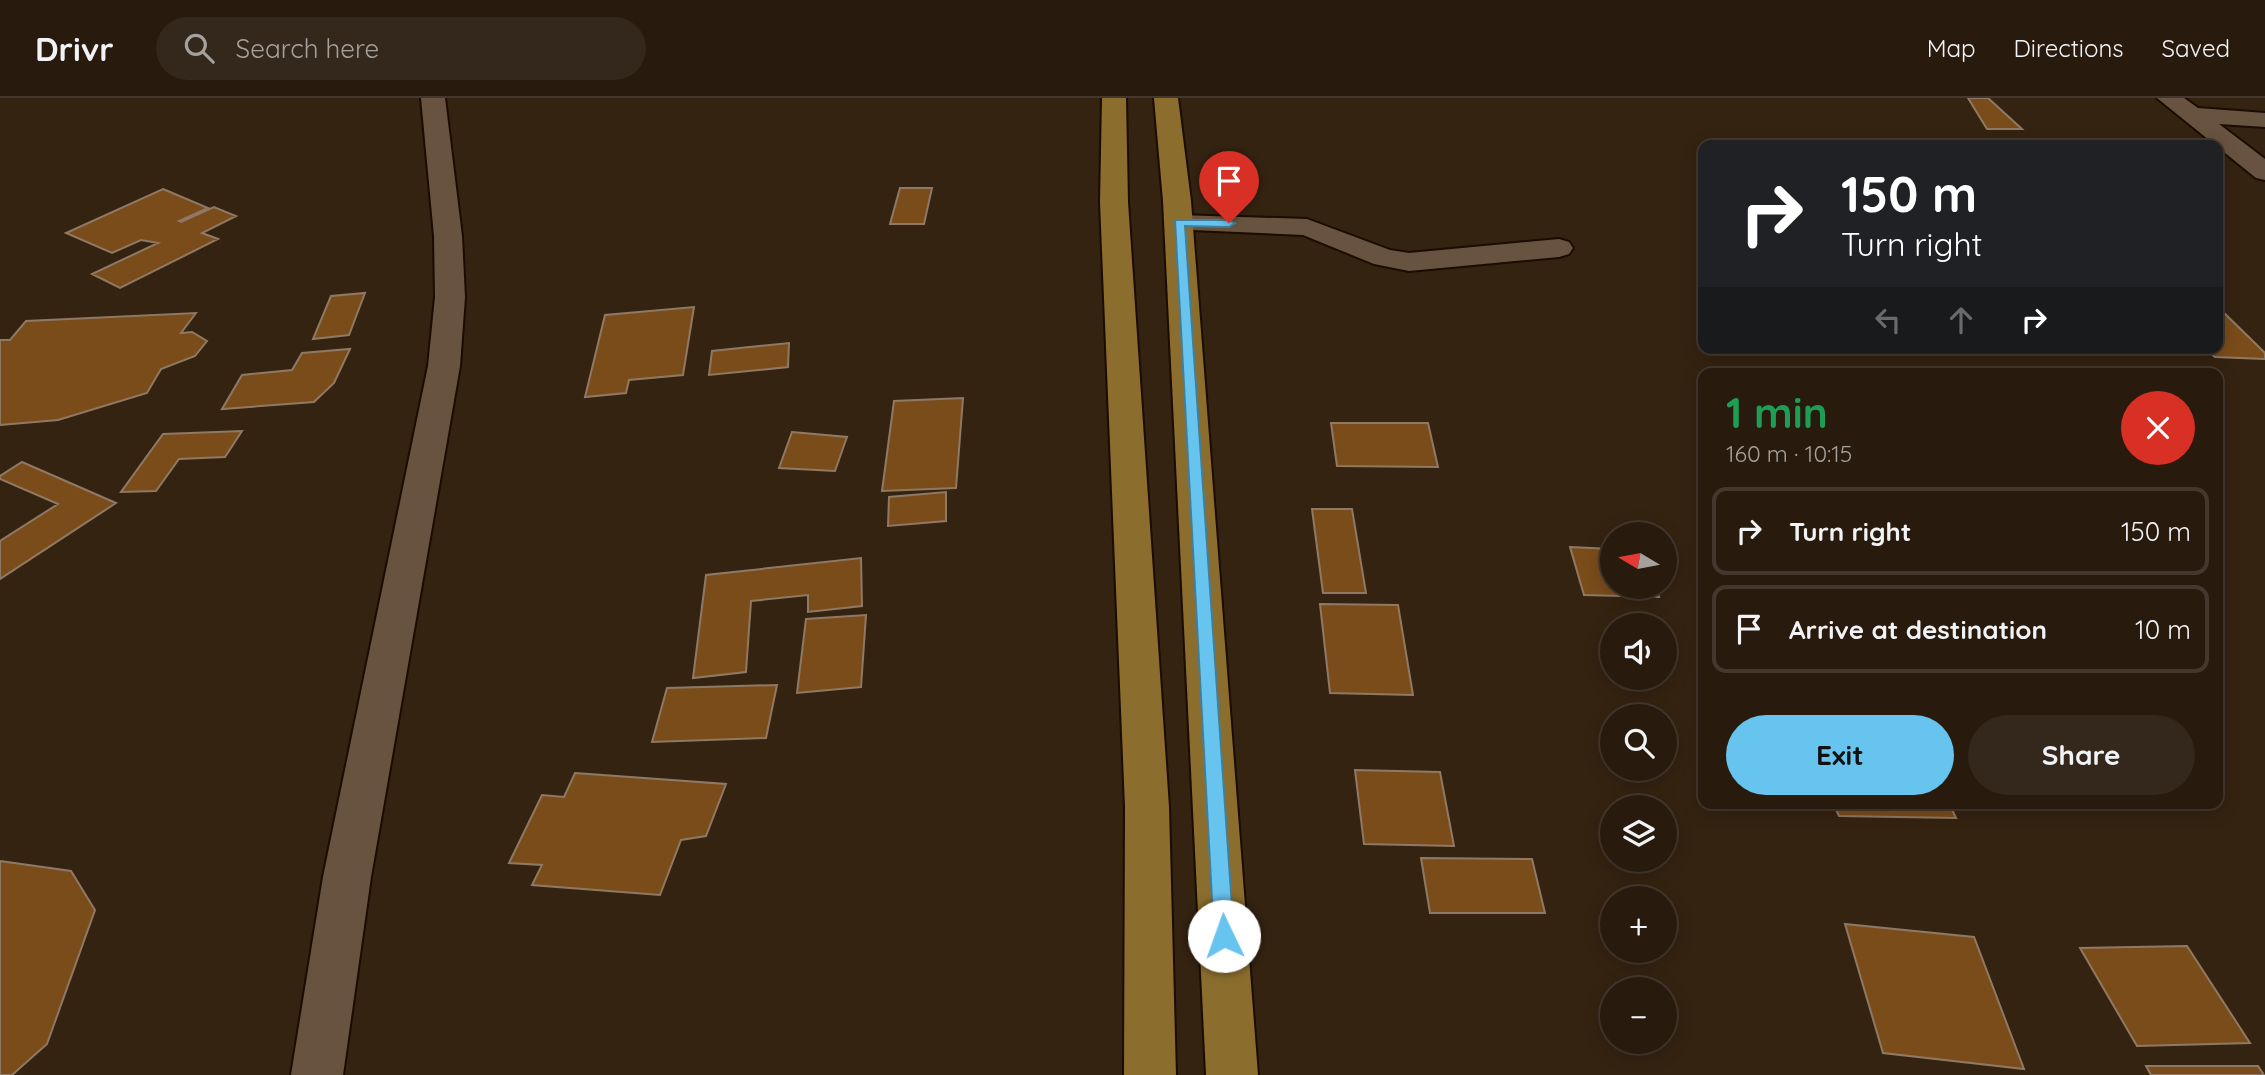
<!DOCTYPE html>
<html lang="en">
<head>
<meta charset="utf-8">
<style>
	:root { --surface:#281a0d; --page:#34271b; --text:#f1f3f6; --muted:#a5a19d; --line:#44382e; --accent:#67c4ef }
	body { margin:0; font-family:Quicksand,sans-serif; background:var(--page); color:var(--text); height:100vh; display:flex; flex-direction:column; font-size:26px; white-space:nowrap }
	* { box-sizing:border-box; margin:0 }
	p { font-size:23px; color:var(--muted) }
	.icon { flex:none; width:38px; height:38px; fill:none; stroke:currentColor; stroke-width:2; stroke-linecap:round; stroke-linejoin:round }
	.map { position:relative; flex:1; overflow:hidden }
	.details { position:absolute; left:1698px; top:270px; width:525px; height:441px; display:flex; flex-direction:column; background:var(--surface); border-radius:14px; box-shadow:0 4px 18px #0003,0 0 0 2px var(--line) }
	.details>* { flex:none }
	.banner { position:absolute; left:1698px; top:42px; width:525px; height:214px; border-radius:14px; box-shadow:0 4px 18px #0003,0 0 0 2px var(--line); background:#202124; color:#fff; overflow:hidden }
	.needle { width:46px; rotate:280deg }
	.controls { position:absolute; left:1600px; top:424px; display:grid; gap:14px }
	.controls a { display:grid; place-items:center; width:77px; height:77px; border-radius:50%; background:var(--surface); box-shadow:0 4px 18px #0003,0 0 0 2px var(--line); font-size:35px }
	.pin { position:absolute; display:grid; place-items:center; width:60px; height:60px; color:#fff; margin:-72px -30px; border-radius:50% 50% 50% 0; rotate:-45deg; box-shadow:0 0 7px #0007 }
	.pin .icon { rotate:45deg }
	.me { position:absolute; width:77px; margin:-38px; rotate:357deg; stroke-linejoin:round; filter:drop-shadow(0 0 5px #0008) }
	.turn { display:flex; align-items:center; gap:24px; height:147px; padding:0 28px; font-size:32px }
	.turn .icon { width:91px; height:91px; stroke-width:2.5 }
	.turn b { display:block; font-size:49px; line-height:60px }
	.lanes { display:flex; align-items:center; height:66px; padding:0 28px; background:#0003; justify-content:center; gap:35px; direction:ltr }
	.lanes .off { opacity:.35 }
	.round { display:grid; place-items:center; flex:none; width:74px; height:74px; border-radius:37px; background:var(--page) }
	.headline { display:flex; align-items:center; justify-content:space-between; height:119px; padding:0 28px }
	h1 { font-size:42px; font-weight:700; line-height:52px; color:#1e9e55 }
	.action { display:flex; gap:14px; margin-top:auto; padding:14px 28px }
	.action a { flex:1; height:80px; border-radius:42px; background:var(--accent); color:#111; font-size:28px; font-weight:700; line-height:80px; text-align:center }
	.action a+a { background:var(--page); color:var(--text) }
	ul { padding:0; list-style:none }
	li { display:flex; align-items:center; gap:21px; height:88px; margin:0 14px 10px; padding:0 14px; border:4px solid var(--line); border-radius:14px }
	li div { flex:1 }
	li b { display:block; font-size:26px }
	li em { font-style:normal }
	header { display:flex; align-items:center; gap:42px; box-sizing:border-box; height:98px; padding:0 35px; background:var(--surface); border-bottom:2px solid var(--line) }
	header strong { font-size:33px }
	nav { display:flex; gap:38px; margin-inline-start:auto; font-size:24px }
	.search { width:490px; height:63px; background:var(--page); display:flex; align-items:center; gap:18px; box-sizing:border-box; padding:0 24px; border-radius:38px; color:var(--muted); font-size:26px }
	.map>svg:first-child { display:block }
</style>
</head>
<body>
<header>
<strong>Drivr</strong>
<div class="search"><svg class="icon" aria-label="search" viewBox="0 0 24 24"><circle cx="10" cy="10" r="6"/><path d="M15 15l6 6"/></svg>Search here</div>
<nav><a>Map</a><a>Directions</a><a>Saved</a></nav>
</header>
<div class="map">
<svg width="2265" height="977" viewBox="0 0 2265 977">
	<rect width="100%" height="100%" fill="#352311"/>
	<!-- building -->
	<path fill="#7a4c1a" stroke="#8f7965" stroke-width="2" d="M1968,0H1988L2022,31H1987Z
		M900,90H932L924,126H890Z
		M163,91L208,110L179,123L181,124L214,109L236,118L202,135L218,141L120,190L92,176L158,145L141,142L112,155L66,135Z
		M365,195L349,237L313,241L331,198Z
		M2217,208L2265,255V261L2215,259L2204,250H2217Z
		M694,209L683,277L629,282L626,295L585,299L605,217Z
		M196,215L181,235L192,234L207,243L195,258L161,271L147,295L58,322L0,327V242H10L26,223Z
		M789,245L788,269L709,277L712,253Z
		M350,251L334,285L314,304L222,311L242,277L292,272L302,255Z
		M963,300L956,390L882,393L894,303Z
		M1331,325H1428L1438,369L1337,368Z
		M242,333L225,359L179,361L156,393L121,394L163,336Z
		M792,334L847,339L835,373L779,370Z
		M22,364L116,405L0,481V443L58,406L0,381V378Z
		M946,394V423L888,428L889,399Z
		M1312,411H1352L1366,495H1323Z
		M1570,449L1612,451V488H1655L1659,499L1584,497Z
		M861,460L862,508L808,514V497L751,503L746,574L693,580L706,477Z
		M1320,506L1398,507L1413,597L1330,595Z
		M866,517L861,589L797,595L806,521Z
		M777,587L766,640L652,644L667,590Z
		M1355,672L1440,674L1454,748L1364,746Z
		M575,675L726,686L706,738L681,742L660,797L532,787L542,767L509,765L542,697L564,699Z
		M1833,705H1949L1956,720L1839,718Z
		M1421,760L1532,761L1545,815H1430Z
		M0,763L71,773L95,812L47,946L12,977H0Z
		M1845,826L1974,839L2024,971L1883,955Z
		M2187,848L2250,945L2137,948L2080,850Z
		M2146,968H2258L2264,977H2151Z"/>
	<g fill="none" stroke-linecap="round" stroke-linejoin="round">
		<defs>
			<path id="minor" d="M421,0H445L462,138L465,199L460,268L371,779L343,977H291L323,779L428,268L435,199L434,138Z
				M2157,0H2184L2198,10L2265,15V29L2219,26L2265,61V82L2256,80Z
				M1179,117L1307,121L1390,152L1409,155L1559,141L1569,144L1573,150L1569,156L1559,159L1409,173L1374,166L1303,137L1169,131L1165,125L1169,119Z"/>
			<path id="major" d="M1102,0H1126L1128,104L1169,709L1176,977H1124L1125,709L1100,104Z
				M1154,0H1178L1191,103L1258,977H1206L1163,103Z"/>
		</defs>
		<!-- minor casing -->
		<use href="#minor" stroke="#1c0b00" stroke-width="4"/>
		<!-- major casing -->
		<use href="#major" stroke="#1c0b00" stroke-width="4"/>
		<!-- minor -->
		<use href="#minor" fill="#685340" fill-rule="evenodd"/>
		<!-- major -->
		<use href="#major" fill="#8b6d2d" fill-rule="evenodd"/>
	</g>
	<!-- route -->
	<path fill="#67c4ef" stroke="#437f9b" stroke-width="2" d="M1175,122H1229L1235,125L1229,129L1185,128L1234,838L1231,844L1224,847L1217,844L1214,838Z"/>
</svg>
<div class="controls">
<a><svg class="needle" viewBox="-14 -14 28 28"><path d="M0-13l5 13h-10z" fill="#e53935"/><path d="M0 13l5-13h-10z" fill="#a5a19d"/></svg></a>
<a><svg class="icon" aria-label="sound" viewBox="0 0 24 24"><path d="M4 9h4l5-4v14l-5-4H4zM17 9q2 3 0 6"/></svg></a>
<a><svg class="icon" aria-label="search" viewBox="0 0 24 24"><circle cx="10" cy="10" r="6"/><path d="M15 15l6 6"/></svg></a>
<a><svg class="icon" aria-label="layers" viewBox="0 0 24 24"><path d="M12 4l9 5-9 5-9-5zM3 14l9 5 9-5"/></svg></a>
<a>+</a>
<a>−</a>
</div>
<div class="pin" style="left:1229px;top:125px;background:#d93025"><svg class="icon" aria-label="arrive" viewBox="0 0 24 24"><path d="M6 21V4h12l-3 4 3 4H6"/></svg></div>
<svg class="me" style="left:1224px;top:838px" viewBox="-20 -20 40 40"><circle r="19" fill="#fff"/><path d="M0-13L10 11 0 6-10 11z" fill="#67c4ef"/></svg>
<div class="banner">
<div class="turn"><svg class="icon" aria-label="right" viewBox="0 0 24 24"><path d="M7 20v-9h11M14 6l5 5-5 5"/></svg><div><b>150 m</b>Turn right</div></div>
<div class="lanes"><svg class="icon off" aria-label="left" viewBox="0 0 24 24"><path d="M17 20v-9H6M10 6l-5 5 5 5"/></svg><svg class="icon off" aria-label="ahead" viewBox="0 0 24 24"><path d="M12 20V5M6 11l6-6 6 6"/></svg><svg class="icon" aria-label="right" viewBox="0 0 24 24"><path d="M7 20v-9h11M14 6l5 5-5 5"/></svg></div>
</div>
<section class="details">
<div class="headline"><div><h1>1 min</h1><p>160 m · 10:15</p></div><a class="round" style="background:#d93025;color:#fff"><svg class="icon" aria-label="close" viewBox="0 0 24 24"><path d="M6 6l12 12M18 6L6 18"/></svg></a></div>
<ul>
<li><svg class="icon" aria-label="right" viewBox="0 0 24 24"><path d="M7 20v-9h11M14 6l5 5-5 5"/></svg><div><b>Turn right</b></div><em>150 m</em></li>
<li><svg class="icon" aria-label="arrive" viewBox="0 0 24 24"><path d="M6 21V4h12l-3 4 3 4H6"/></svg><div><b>Arrive at destination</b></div><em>10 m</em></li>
</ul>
<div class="action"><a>Exit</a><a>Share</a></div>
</section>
</div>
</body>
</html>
